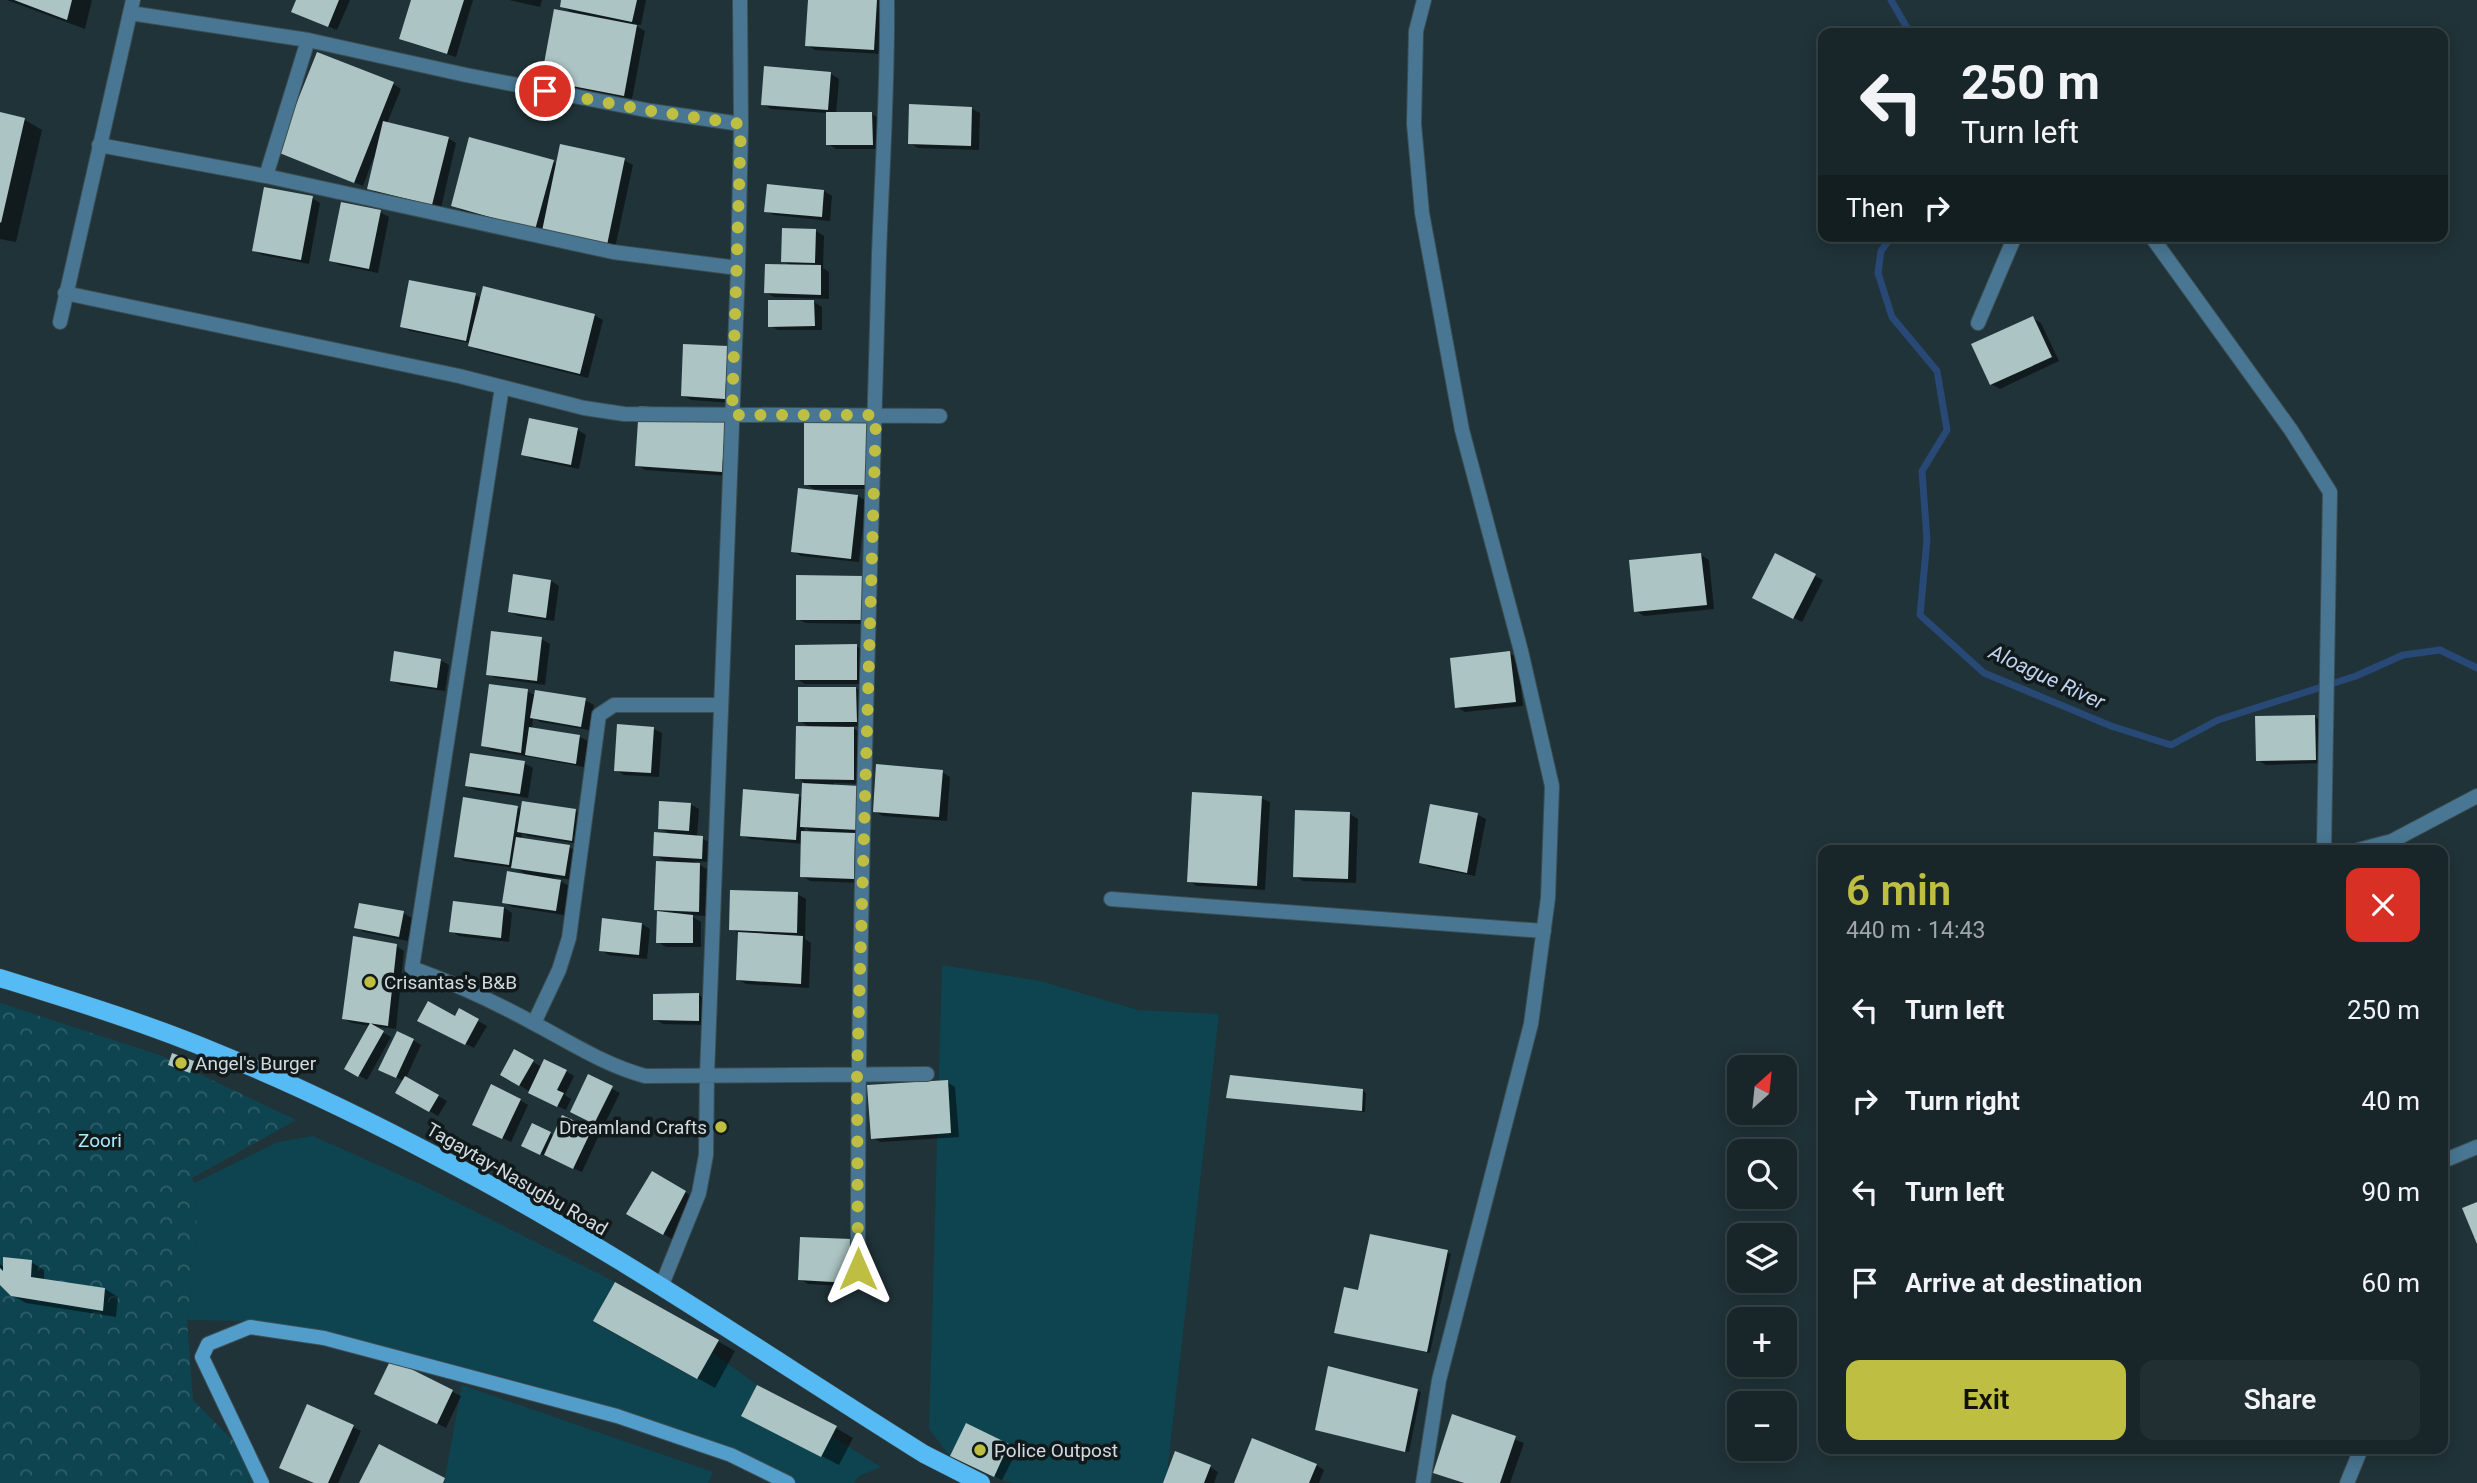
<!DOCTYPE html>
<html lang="en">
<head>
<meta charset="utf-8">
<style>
	:root { --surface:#18262a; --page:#212e32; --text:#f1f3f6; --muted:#9fa5a8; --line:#364347; --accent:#bebf42 }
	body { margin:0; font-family:Roboto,sans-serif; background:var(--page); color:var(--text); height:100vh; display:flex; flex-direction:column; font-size:26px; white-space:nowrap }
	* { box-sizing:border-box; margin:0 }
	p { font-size:23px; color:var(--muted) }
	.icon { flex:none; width:38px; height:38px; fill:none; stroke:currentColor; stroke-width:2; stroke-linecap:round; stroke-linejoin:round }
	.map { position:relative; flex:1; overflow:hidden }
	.panel { position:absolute; left:1818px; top:845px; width:630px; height:609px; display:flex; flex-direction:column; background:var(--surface); border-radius:14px; box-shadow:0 4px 18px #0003,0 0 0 2px var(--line) }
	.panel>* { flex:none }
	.guide { position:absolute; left:1818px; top:28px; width:630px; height:214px; border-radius:14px; box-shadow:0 4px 18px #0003,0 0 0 2px var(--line); background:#18262a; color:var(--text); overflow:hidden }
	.needle { width:46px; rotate:27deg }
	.tools { position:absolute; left:1727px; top:1055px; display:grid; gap:14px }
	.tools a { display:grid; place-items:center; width:70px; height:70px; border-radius:14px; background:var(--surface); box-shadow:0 4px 18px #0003,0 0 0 2px var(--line); font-size:35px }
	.pin { position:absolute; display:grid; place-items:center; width:60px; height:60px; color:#fff; margin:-30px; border:4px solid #fff; border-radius:50%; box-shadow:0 2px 7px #0007 }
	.me { position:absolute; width:77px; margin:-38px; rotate:0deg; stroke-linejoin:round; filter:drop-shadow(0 0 5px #0008) }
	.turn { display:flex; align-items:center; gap:24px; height:147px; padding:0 28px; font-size:32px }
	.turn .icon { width:91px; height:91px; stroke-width:2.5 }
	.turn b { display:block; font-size:49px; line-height:60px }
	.then { display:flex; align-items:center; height:66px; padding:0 28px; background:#0003; gap:14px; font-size:26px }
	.round { display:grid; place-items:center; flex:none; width:74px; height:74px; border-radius:14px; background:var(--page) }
	.headline { display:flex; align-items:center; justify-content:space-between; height:119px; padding:0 28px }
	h1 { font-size:42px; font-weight:600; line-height:52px; color:var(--accent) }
	.action { display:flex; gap:14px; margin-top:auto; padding:14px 28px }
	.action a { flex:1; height:80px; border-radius:14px; background:var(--accent); color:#111; font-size:28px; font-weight:600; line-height:80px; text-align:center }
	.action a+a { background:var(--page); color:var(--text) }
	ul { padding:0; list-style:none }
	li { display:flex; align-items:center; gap:21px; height:91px; padding:0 28px }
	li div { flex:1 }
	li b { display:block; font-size:26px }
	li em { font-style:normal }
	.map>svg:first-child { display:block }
</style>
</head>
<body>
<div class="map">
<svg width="2477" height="1483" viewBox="0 0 2477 1483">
	<defs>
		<pattern id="forest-crowns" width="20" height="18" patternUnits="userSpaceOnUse" patternTransform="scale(1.75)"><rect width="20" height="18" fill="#0e4450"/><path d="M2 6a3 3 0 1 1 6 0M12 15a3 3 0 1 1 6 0" fill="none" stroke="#305e69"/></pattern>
	</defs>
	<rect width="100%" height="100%" fill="#203338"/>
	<!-- grass -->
	<path fill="#0e4450" d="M942,965L1040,981L1138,1010L1219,1014L1166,1483H1013L994,1477L1009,1444L950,1456L929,1429Z
		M313,1136L418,1183L615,1282L593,1322L696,1379L712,1352L757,1385L741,1415L831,1436L881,1467L859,1476L854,1483H793L693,1433L529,1384L327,1331L247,1321L187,1320L197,1230L194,1183L278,1142Z
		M462,1385L713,1472L708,1483H444Z"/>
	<!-- forest -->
	<path fill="url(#forest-crowns)" d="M0,1003L162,1056L296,1120L192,1178L194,1183L197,1230L187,1320L193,1400L255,1463L265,1483H0Z"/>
	<!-- shadow -->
	<path fill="#0007" fill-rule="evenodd" d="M7,0H92L85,29Z
		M298,0H350L337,30L302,16Z
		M413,0H473L456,57L410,43L402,39Z
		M509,0H542L540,7Z
		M563,0H646L641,25L633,24L645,31L632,99L552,84L543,79L576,15L561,6Z
		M809,0H885L882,54L815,50L807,45Z
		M831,74L839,79L836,114H872L880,119L881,149H836L828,144L827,113L771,109L763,104Z
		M393,84L401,89L387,123L448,138L456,143L441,208L377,193L369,188L376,159H373L363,186L279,152Z
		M972,109L980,113L979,150L918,148L910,143Z
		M0,114L25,120L42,130L16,242L0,239Z
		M471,139L558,164L624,160L633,165L615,248L544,233L461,210L453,205Z
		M824,191L832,196L830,221L774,215L766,211Z
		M312,198L320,203L309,264L262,255L254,250Z
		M380,212L389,217L378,273L339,265L331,260Z
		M816,231L824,236L823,268L829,272V299L774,297L766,292L792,266L783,261Z
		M475,295L481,298L594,315L603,320L588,378L478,350L470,345V343L410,331L402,326Z
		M814,302L822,307V330H778L770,326Z
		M2033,318L2041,323L2059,361L2000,389L1991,384Z
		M727,348L736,353L733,403L691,400L682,395Z
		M726,414L730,476L645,470L637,465Z
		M530,420L578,430L586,435L579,469L532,459L523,454Z
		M880,424V489H814L806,484Z
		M799,490L858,496L866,501L859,562L801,556L793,551Z
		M1701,555L1709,560L1714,609L1644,616L1636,611Z
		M1815,576L1823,580L1802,622L1763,602Z
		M863,578L871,624L806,623L797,619Z
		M551,581L559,586L554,621L518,616L510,611Z
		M541,639L550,644L545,685L496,678L488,674Z
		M856,646L865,651L864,684H805L797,679Z
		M1509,653L1518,658L1523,706L1465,712L1457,707Z
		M440,660L449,665L445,691L400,685L392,680Z
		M856,688L864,693L865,726H849L862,733L861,784L834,783V787L866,834L853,833L863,839L862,883L810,881L802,876L803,844L750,839L742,835L798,796L803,798L804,782L797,778L811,728L800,721ZM805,828L814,833H804Z
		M527,691L536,696L585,700L594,705L589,730L540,722L533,718L532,729L580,737L588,741L584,767L491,750L483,745Z
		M2315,717L2323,722L2324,763L2266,765L2258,760Z
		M654,729L662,733L659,777L624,775L616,770Z
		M524,763L533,768L528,798L475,790L467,785Z
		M942,772L950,777L947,821L883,816L874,811Z
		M1261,798L1270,802L1265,890L1197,886L1189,881Z
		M690,804L699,809L697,837L710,842V862L694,861L708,870L706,916L690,915L701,922V947H666L658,942L657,863L670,864L655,855L672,835L660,828Z
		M517,807L522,810L576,811L584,815L580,844L528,836L522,833L521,839L569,847L578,852L573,880L553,877L569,886L564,915L512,907L504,902L529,876L515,868L464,861L456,856Z
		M1350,814L1358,819L1356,883L1303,881L1295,876Z
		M1478,815L1486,819L1475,876L1429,867L1421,862Z
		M797,894L806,899L805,939L811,943L809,988L746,984L737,979L740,934L731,929Z
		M504,908L512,913L509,942L459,936L451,931Z
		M403,913L412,918L408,941L364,932L356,927Z
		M642,924L650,929L647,959L609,955L601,950Z
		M396,946L404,951L396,1029L371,1026L391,1037L367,1080L347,1069L371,1026L352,1023L344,1019Z
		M699,995L707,1000V1025L663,1024L655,1019Z
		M460,1011L487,1026L474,1048L428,1025L456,1018Z
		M413,1040L421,1045L406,1078L447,1101L438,1116L398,1093L404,1081L389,1074Z
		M514,1052L542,1067L566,1071L574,1076L565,1095L571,1099L566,1110L538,1097L502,1074Z
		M193,1063L197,1065L194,1073L174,1066Z
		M589,1076L620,1093L603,1127L580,1116Z
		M947,1082L955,1087L959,1137L881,1142L872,1138Z
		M1363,1091L1366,1093L1365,1112L1228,1097Z
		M520,1100L528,1105L511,1142L483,1129Z
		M591,1131L599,1135L582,1172L531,1150L550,1133L554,1136Z
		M653,1173L693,1197L672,1239L629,1214Z
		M850,1241L859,1246L858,1287L808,1284L800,1279Z
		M1447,1252L1451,1254L1430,1353L1336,1332L1360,1292Z
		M31,1262L44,1270V1281L105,1289L118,1297L116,1317L26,1303L12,1295L0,1282V1264L5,1268Z
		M616,1284L735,1351L715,1388L595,1321Z
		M392,1362L461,1396L446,1428L385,1398Z
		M1330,1368L1421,1392L1409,1452L1321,1431Z
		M1454,1417L1524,1443L1510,1483H1462L1435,1472Z
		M761,1425L836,1428L853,1438L839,1465Z
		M967,1426L1017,1451L1002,1480L961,1460Z
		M353,1427L361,1431L338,1483H315Z
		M1316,1465L1324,1470L1319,1483H1237Z
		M1210,1467L1218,1472L1214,1483H1165Z"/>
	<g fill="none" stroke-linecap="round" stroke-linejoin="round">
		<!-- stream -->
		<path stroke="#284876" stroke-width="7" d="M1891,0L1910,33
			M1892,236L1881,251L1878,273L1892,317L1937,371L1947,430L1922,471L1927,540L1920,615L1984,673L2111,726L2171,745L2218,720L2356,676L2403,655L2440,650L2477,668"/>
	</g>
	<!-- building -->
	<path fill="#acc4c3" d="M14,0H72L67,20Z
		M296,0H339L328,27L291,12Z
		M411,0H464L447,54L399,39Z
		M561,0H637L632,22L560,7Z
		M808,0H877L874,50L805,46Z
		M554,9L637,25L624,96L541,80Z
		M317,52L394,82L354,183L277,152Z
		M764,66L831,72L828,110L761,105Z
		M909,104L972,107L971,146L908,144Z
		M0,112L25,118L1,223L0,222Z
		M826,112H872L873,145H826Z
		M383,121L449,137L432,205L367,189Z
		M469,137L554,160L535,230L451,206Z
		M560,144L625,158L607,245L542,231Z
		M767,184L824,190L822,217L764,212Z
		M264,187L313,196L301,260L252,251Z
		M341,202L381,210L369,269L329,261Z
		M782,228L816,229L815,263L781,262Z
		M765,264L821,265V295L764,293Z
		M409,280L476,293L466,341L400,327Z
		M483,286L595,314L580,374L468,346Z
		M768,300H814L815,326L768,327Z
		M2033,316L2052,357L1990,385L1971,344Z
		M683,344L728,346L725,399L681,396Z
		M639,406L726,412L722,472L635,466Z
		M804,417L873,418V485H804Z
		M529,418L578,428L571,465L521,455Z
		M798,488L858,495L851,559L791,552Z
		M1701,553L1707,605L1634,612L1629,560Z
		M1775,553L1816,574L1793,619L1752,598Z
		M513,574L551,580L546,618L508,612Z
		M796,575L863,576V620H796Z
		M491,631L542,637L537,681L486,675Z
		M857,644V680H795V645Z
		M394,651L441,659L437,688L390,681Z
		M1510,651L1516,702L1455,708L1450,658Z
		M489,684L528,689L521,753L481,746Z
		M798,687H856L857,722H798Z
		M535,690L586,698L581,727L530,718Z
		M2315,715L2316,760L2256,761L2255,716Z
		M617,724L654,727L651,773L614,771Z
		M796,726L854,727V780L795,779Z
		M529,727L580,735L576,764L525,755Z
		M470,753L525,761L520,794L465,786Z
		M876,764L943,770L939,817L873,812Z
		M802,783L861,786L858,830L800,827Z
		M743,789L799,794L796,840L740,836Z
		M1192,792L1262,796L1257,886L1187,882Z
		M463,797L518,806L509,865L454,857Z
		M522,801L576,809L572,841L517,832Z
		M659,801L691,803L689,831L658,829Z
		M1430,804L1478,813L1467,873L1419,863Z
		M1295,810L1350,812L1348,879L1293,877Z
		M801,831L855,833L854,879L800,877Z
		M654,832L703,836L702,859L653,856Z
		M516,837L570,845L565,876L511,868Z
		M656,861L700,863L699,912L654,910Z
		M507,871L561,880L556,911L502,903Z
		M730,890L798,892L797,933L729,930Z
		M453,901L504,907L501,938L449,932Z
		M359,903L404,911L399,937L354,928Z
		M657,911L693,915V943H656Z
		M602,918L642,923L639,955L599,951Z
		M738,932L803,936L801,984L736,980Z
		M353,936L397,944L388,1026L342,1019Z
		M699,993V1021L653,1020V994Z
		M428,1001L455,1016L459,1008L479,1019L465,1045L417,1021Z
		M370,1023L384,1031L358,1077L344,1069Z
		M397,1031L414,1039L396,1078L378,1070Z
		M514,1049L534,1060L519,1086L500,1075Z
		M172,1053L194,1061L190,1073L168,1065Z
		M544,1059L567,1070L557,1090L564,1093L557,1107L528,1093Z
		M588,1074L613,1086L594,1124L570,1112Z
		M1230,1075L1363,1089L1362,1111L1226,1098Z
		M405,1076L439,1095L429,1112L395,1093Z
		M948,1080L951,1133L871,1139L867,1085Z
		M491,1084L521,1099L502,1139L472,1125Z
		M562,1115L592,1129L573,1169L544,1155Z
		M532,1123L551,1132L540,1155L521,1146Z
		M652,1171L686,1191L663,1235L626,1214Z
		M2477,1202V1244L2462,1208Z
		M1370,1234L1448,1250L1427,1352L1334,1333L1344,1287L1358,1290Z
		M800,1237L851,1239L850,1283L798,1280Z
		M3,1257L32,1260L31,1277L105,1288L103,1311L11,1296L0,1285V1268L3,1271Z
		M615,1282L719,1340L697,1379L593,1321Z
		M391,1359L453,1390L437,1424L374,1394Z
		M1328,1366L1418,1389L1405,1452L1315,1430Z
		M757,1385L837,1426L821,1457L741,1416Z
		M307,1404L354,1425L328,1483H314L279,1468Z
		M1452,1414L1516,1436L1500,1483H1464L1433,1473Z
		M966,1423L1009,1444L994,1477L950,1456Z
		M1252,1438L1317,1464L1309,1483H1234Z
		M379,1444L445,1478L443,1483H359Z
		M1175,1451L1211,1465L1204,1483H1163Z"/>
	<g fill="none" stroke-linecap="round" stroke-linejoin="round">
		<defs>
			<path id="street" d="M130,13L308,40L466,75L651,111L741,124
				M99,145L266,176L613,252L738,268
				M266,176L308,40
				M2151,236L2291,430L2330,492L2324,850
				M65,293L459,376L584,408L624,414L940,416
				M60,322L133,0
				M1978,323L2015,236
				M502,387L412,968C454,983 497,1003 537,1025C573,1044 605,1065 645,1076L927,1074
				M2358,850L2392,841L2477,796
				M1111,899L1544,931
				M534,1023L559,970L569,938L599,715L614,705H721
				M2443,1161L2477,1147
				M858,1269C857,931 870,593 879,255C882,170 888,85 887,0
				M661,1287L699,1193L706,1155L707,1075L738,268L741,124L740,0
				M1423,1483L1439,1380L1531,1024L1548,898L1552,786L1521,651L1462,430L1422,213L1414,124L1416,31L1424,0
				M2347,1483L2361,1449"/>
			<path id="secondary" d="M262,1483L202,1357L208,1344L250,1327L324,1338L617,1416L731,1455L788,1483"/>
			<path id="primary" d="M0,978C74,1001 149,1024 220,1054C294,1084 366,1119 436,1156C605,1244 763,1353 924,1454L981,1483"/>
		</defs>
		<!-- street casing -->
		<use href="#street" stroke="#3c4e53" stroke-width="16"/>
		<!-- secondary casing -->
		<use href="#secondary" stroke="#3c4e53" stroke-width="16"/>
		<!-- primary casing -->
		<use href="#primary" stroke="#3c4e53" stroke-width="19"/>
		<!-- street -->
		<use href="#street" stroke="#497692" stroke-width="14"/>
		<!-- secondary -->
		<use href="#secondary" stroke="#529dc9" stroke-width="14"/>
		<!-- primary -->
		<use href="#primary" stroke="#56bbf4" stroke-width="18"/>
	</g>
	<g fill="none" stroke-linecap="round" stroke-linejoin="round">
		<!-- route -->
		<path stroke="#bebf42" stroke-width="12" stroke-dasharray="0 21.6" d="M545,91L651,111L741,124L732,415H876L857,1076L858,1269"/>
	</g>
	<!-- markers -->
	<g fill="#bebf42" stroke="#11191b" stroke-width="2.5">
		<circle cx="370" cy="982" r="7"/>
		<circle cx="181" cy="1063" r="7"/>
		<circle cx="721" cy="1127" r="7"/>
		<circle cx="980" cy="1450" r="7"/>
	</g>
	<g text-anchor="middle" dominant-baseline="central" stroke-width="7" stroke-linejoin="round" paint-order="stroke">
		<!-- poi labels -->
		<g font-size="19" fill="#d1dce0" stroke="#11191b" text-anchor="start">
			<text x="384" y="982">Crisantas's B&amp;B</text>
			<text x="195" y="1063">Angel's Burger</text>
			<text x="707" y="1127" text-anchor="end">Dreamland Crafts</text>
			<text x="994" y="1450">Police Outpost</text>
		</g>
		<!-- park labels -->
		<g font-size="19" fill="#a8eafb" stroke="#11191b">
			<text x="100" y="1140">Zoori</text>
		</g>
		<!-- street labels -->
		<g font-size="19" fill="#d1dce0" stroke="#11191b">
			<text transform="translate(517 1179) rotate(30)">Tagaytay-Nasugbu Road</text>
		</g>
		<!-- water labels -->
		<g font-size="21" font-style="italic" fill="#bfd3f1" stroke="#11191b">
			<text transform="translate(2047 677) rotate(25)">Aloague River</text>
		</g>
	</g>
</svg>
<div class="tools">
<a><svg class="needle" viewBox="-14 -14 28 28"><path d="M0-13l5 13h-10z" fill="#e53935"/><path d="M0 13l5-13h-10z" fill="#9fa5a8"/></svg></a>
<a><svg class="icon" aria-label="search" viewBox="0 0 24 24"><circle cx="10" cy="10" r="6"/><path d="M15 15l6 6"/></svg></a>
<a><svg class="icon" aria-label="layers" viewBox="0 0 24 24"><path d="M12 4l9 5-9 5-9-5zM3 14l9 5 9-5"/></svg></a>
<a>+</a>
<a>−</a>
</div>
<div class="pin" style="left:545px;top:91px;background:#d93025"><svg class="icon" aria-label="arrive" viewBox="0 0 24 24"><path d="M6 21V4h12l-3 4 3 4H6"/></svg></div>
<svg class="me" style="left:858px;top:1269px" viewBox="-20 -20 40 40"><path d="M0-17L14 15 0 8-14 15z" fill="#bebf42" stroke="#fff" stroke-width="4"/></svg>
<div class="guide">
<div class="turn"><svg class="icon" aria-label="left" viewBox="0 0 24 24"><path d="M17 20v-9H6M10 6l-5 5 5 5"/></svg><div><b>250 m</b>Turn left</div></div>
<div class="then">Then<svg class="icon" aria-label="right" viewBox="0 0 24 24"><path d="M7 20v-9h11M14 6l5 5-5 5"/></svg></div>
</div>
<section class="panel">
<div class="headline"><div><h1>6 min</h1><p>440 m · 14:43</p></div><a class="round" style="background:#d93025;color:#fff"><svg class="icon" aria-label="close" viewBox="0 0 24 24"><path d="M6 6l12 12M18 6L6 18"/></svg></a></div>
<ul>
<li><svg class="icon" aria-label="left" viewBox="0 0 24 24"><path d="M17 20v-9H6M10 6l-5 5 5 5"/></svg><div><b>Turn left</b></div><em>250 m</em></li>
<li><svg class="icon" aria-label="right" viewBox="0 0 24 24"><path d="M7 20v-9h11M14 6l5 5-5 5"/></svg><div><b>Turn right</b></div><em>40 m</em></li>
<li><svg class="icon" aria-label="left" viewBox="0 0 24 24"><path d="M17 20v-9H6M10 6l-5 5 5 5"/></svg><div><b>Turn left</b></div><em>90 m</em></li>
<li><svg class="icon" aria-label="arrive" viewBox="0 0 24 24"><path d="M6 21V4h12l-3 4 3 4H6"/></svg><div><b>Arrive at destination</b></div><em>60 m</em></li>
</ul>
<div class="action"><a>Exit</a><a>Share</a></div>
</section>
</div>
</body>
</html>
